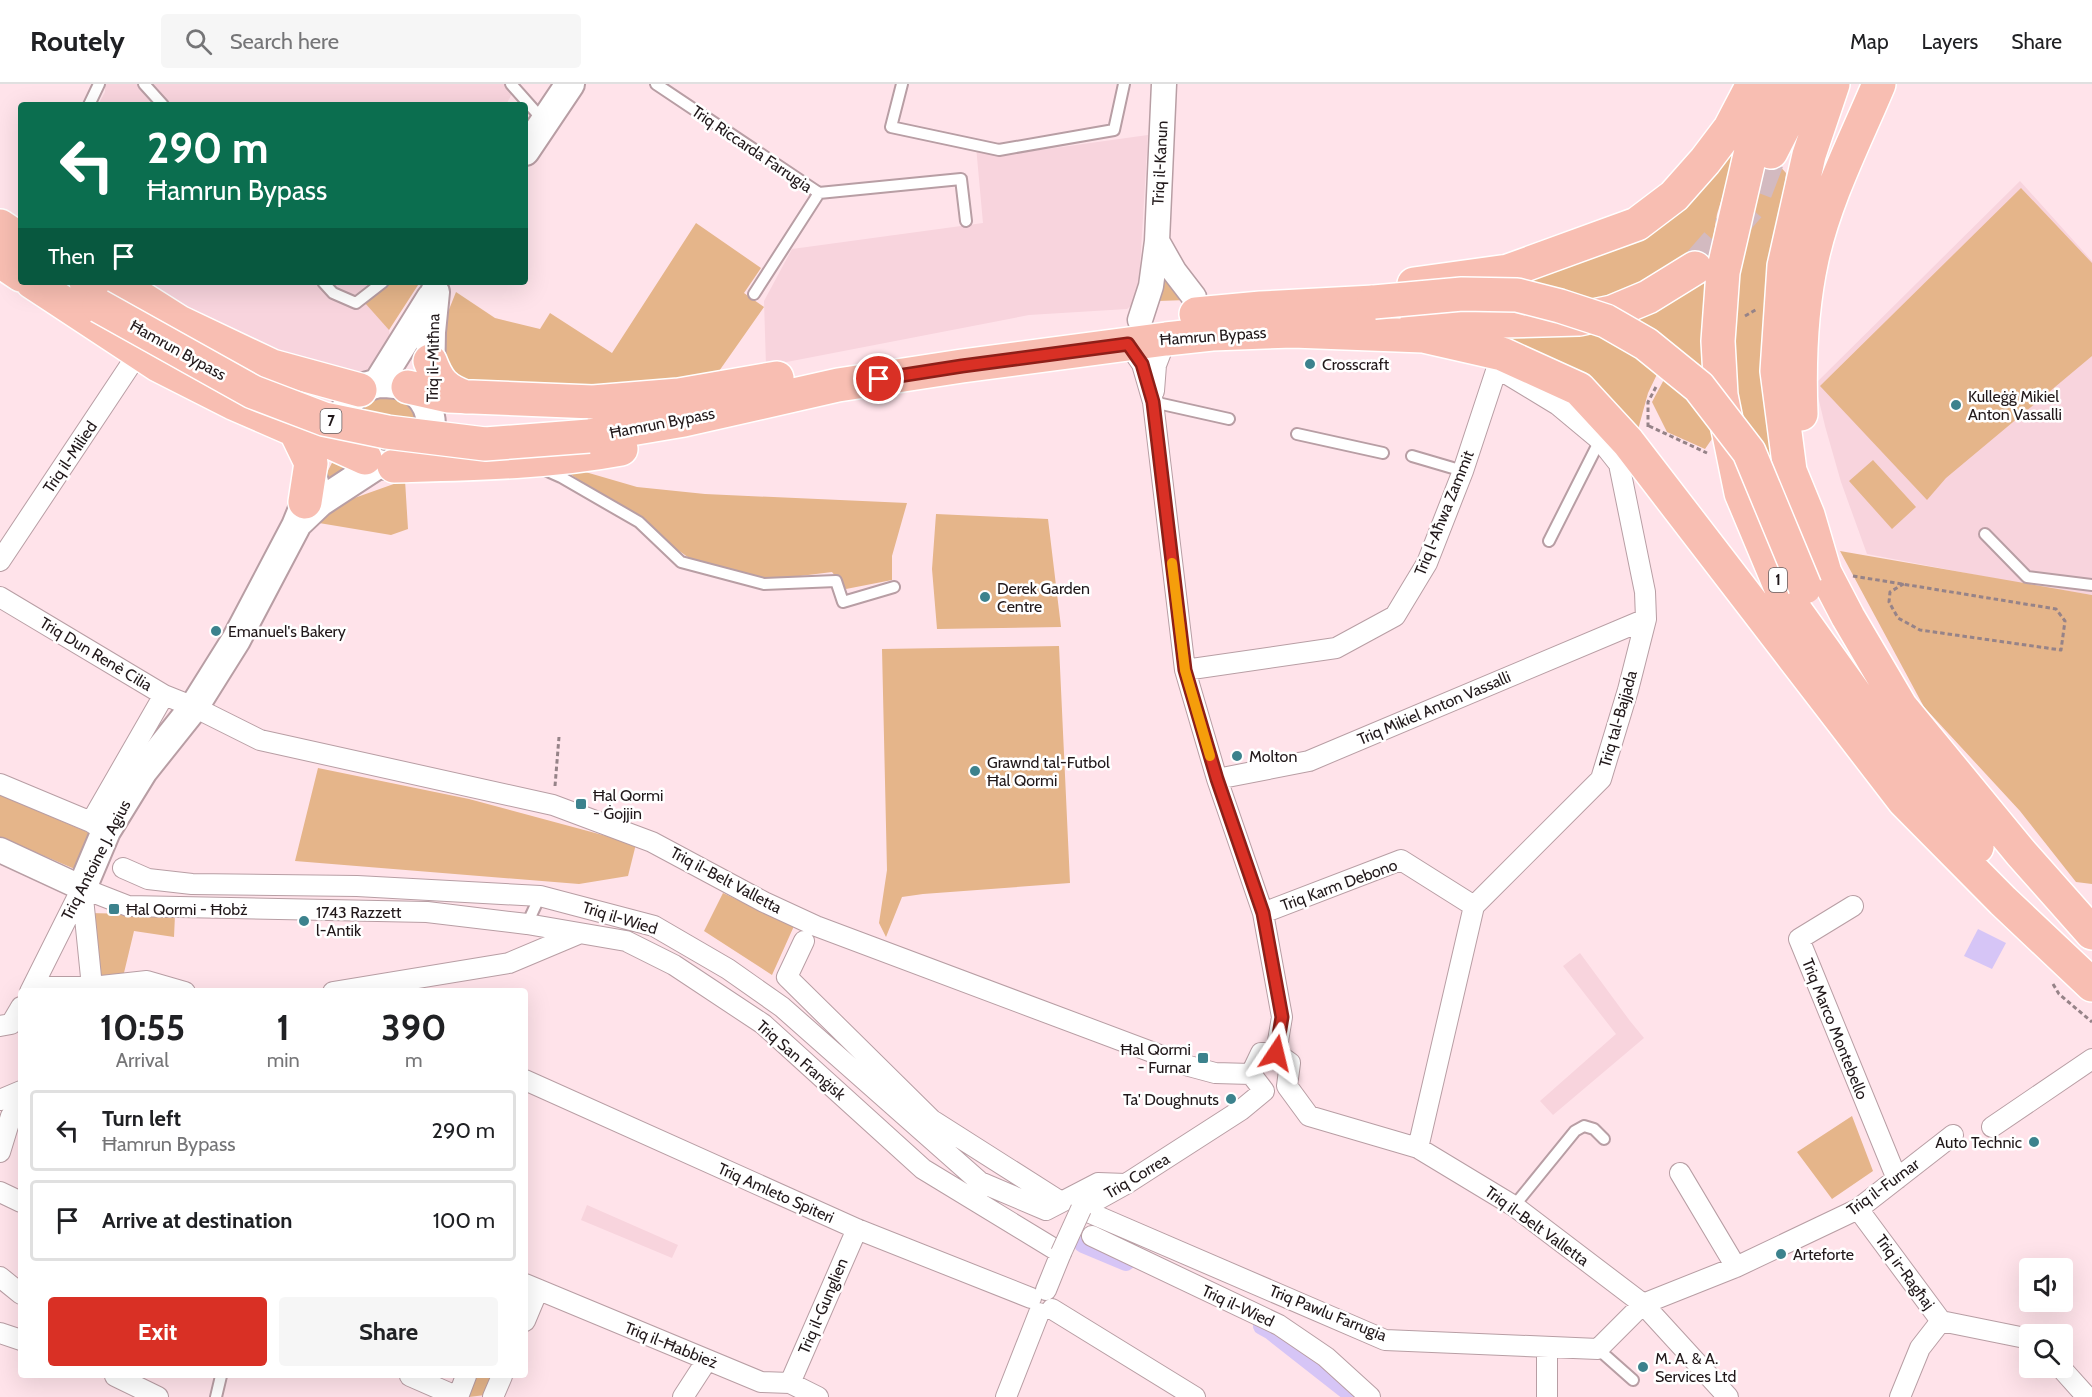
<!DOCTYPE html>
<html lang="en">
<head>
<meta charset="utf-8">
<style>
	:root { --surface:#fff; --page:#f6f6f6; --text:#202124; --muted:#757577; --line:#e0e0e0; --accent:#d93025 }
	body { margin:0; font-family:Cabin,sans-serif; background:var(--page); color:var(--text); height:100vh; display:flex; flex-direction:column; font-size:22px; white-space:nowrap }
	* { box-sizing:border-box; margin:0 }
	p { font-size:20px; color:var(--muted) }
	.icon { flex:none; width:33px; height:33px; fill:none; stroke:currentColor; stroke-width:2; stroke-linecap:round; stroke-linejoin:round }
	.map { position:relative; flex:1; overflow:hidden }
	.sheet { position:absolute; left:18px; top:904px; width:510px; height:390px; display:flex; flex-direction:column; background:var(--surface); border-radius:6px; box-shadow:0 6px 24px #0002 }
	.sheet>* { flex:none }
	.hud { position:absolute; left:18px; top:18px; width:510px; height:183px; border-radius:6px; box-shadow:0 6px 24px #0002; background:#0b6e4f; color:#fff; overflow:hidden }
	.controls { position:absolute; left:2019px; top:1174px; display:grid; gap:12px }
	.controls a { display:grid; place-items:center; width:54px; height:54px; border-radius:6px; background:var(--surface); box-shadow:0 6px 24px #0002; font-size:30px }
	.pin { position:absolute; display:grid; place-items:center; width:51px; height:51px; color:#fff; margin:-26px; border:3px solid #fff; border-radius:50%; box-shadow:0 2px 6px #0007 }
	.me { position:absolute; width:66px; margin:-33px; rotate:10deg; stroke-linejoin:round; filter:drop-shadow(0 0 4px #0008) }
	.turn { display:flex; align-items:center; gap:21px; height:126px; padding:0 30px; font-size:27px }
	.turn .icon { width:78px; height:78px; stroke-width:2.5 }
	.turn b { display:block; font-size:42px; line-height:51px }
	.then { display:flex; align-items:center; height:57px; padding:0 30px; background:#0003; gap:12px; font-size:22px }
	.eta { display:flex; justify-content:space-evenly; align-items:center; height:102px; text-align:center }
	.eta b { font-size:36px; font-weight:700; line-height:42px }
	.action { display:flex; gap:12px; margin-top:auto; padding:12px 30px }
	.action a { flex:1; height:69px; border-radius:6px; background:var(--accent); color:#fff; font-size:24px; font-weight:700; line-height:69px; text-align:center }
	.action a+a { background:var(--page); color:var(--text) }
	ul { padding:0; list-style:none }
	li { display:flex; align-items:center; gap:18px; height:81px; margin:0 12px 9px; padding:0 18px; border:3px solid var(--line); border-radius:6px }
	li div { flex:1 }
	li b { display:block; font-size:22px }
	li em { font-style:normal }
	header { display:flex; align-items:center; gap:36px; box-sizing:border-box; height:84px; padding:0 30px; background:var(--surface); border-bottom:2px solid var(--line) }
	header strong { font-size:28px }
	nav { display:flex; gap:33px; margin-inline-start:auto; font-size:21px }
	.search { width:420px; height:54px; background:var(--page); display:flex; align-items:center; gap:15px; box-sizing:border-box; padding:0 21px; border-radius:6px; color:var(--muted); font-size:22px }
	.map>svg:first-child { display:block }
</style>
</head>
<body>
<header>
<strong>Routely</strong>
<div class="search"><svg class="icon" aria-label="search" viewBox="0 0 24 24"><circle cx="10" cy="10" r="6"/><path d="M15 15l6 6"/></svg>Search here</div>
<nav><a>Map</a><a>Layers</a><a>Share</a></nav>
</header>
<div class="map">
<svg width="2092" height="1313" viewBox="0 0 2092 1313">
	<rect width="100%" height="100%" fill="#ffe3ea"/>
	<!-- built -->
	<path fill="#f8d4dd" d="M105,0H517L506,21H98L105,8Z
		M1148,51L1138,216L1127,225L1029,231L766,282L764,217L792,165L983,139L976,62L1003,71Z
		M2020,97L2092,177V511L2023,500L1867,470L1841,398L1825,342L1815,300Z
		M137,198H414L389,246L390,255L362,298L267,276Z
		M1580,869L1630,937L1644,954L1553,1031L1540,1017L1616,950L1563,882Z
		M587,1121L678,1161L672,1174L581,1136Z"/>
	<!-- green -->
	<path fill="#e5b58a" d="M1762,2L1736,69L1717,130L1708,185L1712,299L1508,200L1627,153Z
		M1762,62L1786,89L1770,217L1785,419L1734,326L1732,190Z
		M2021,104L2092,179V272L1946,394L1927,416L1820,302Z
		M696,139L761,184L744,209L764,223L717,290L719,300L479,308L443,281L446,233L456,208L495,234L540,245L550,229L612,269Z
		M1158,181L1187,216L1158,217Z
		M390,198H420L389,246L365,219Z
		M1600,244L1660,284L1648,309L1636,353L1454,245Z
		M1668,288L1712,333L1714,352L1705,365L1667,348L1652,318Z
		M403,311L416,328L417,340L400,366L380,369L354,331L364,313Z
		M335,373L359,382L314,414Z
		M1873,376L1916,423L1892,445L1849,397Z
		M582,387L637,403L705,410L907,419L892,472V496L846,505L832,488L776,495L725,488L692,476L569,389Z
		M405,396L408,445L391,451L319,439L329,426L346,417Z
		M936,430L1048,435L1061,543L937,545L932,485Z
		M1840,467L2092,511V800L2076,798L2020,727L1924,623Z
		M1059,562L1070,799L923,810L902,813L886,853L879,839L887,786L882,565Z
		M318,684L469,715L636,760L628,792L579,800L295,777Z
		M0,711L92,750L77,786L0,753Z
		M723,809L794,842L772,891L704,847Z
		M89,829L175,831L174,853L134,847L123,893L95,896Z
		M1852,1032L1873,1087L1832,1115L1797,1068Z
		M474,1292H493L485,1311L469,1313L467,1310Z"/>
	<!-- water -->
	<path fill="#d6c5f6" d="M1978,845L2006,859L1992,885L1964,872Z"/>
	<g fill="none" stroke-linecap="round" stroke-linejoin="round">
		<!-- canal -->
		<path stroke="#d6c5f6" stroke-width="18" d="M1083,1160L1126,1178
			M1262,1242L1271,1247L1355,1313"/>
		<!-- trunk-tunnel -->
		<path stroke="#d3bac0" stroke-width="33" stroke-dasharray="33 16" stroke-linecap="butt" d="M1695,184L1751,120L1771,68"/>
		<defs>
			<path id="service" d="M144,0L163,21
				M511,0L543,36
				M656,0L819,109L961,95L966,137
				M902,0L891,43L999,66L1114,46L1124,0
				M89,21L99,0
				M323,198L333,209L356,219L383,198
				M754,210L819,109
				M1153,318L1229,335
				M1297,350L1383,369
				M1412,372L1463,387
				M543,385L561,393L639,438L681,478L764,500L836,497L843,518L894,503
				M1985,450L2027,493L2092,501
				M1549,457L1600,356
				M527,840L540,812
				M1514,1122L1575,1047L1584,1042L1594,1045L1604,1055
				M1598,1265L1633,1296
				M216,1313L221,1292"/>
			<path id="minor" d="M1128,260L1142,280L1153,318L1185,586L1217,695L1263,829L1282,933L1276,969
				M1154,307L1156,281L1166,255
				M0,477L139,268
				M0,513L164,611L194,623L260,656L553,721L652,758L764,818L816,842L1189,982L1215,989L1251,990L1264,1007
				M1185,586L1336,564L1395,532L1427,479L1463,387L1497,284L1558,321L1600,356L1619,380L1645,508L1646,535L1628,606L1601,695L1474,822L1418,1064
				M1217,695L1309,677L1646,535
				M0,700L91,738L102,745
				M91,738L164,611
				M123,784L148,795L192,800L357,802L540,812L654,842L728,885L782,923L980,1098L1046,1126L1098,1099L1126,1100
				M82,804L128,822L427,828L527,840L626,857L674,881L763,940L923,1085L1061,1169L1046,1206
				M82,804L92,903
				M1853,822L1799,855L1897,1095
				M1263,829L1401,776L1474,822
				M804,857L787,893L932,1036L1061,1118
				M33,903H92L147,897L185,908
				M30,908L82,804
				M333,908L509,879L578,850
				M0,942L11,940L21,923
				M1251,990L1261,969H1276L1290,979L1287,1002L1309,1032L1418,1064L1514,1122L1643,1220L1728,1313
				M525,996L857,1145L1031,1214
				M0,1016L21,1007
				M1992,1043L2092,975
				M0,1068L11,1032L21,1019
				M1680,1089L1736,1183
				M0,1108L21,1118
				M1081,1125L1385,1256L1598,1265L1643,1220L1736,1183L1858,1125L1953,1051
				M1081,1125L1126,1100L1241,1026L1264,1007
				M1858,1125L1941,1237L2030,1255
				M1092,1152L1279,1241L1326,1273L1370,1313
				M0,1193L21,1210
				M525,1200L761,1298L790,1299L818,1313
				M1052,1225L1195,1313
				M525,1237L538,1206
				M0,1249L21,1256
				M2061,1284L2087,1313
				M115,1292L158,1313
				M410,1292L458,1313
				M790,1299L857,1145
				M458,1313L466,1292
				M493,1313L502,1292
				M683,1313L707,1276
				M1006,1313L1039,1229
				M1547,1313V1263
				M1900,1313L1920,1264L1941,1237"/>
			<path id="tertiary" d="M1157,157L1174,187L1194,213
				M1140,236L1151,202L1157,157L1164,0
				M0,766L82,804"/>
			<path id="secondary" d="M525,67L570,0
				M378,299C389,299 400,299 410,304C431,317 437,343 424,363C397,407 320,364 349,319C352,314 356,308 361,305C366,302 373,301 378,299Z
				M378,299L431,214
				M430,299L431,248L435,208
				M300,437L320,418L378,380
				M82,804L106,747L143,687L194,623L236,556L296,442L314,398"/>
			<path id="trunk" d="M1775,0L1753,58L1723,188L1718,257L1721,311L1741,409L1783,509L1898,670L1977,763
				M1833,0L1809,71L1784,182L1777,287L1790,387L1808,431L1825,489L1848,533L1901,623L2021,769L2092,849
				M1771,68L1806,0
				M0,142L21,156
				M0,177L21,191
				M32,198L158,281L233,319L295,346L332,359L365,374
				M86,198L104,210
				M116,198L179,238L272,282L360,306
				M1414,200L1508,187L1637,140L1674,112L1705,77L1730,44L1753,0
				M1196,230L1261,224L1374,218
				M1417,236L1502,237L1579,235L1612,228L1648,213L1695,184
				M430,277C438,298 444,305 465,313
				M408,303L448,312L593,318L679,311L777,294
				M1801,330C1799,279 1801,225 1812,175C1825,115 1855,57 1879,0
				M295,346L311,379L305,418
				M589,352L684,336L838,301L962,282L1166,255L1212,250L1293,247L1423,252L1502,270L1579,305L1628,358L1904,717L2003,817L2092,901
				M394,382C469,380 546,379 621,365"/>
		</defs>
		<!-- service casing -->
		<use href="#service" stroke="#b89ea4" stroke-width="14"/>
		<!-- minor casing -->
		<use href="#minor" stroke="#b89ea4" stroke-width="22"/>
		<!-- tertiary casing -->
		<use href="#tertiary" stroke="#b89ea4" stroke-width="27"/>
		<!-- secondary casing -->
		<use href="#secondary" stroke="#b89ea4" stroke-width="32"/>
		<!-- trunk casing -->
		<use href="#trunk" stroke="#fff" stroke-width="36"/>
		<!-- path -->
		<path stroke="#968388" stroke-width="3" stroke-dasharray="4.5 3" stroke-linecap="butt" d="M1745,232L1757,225
			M1649,342L1707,369
			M1648,343V318L1657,301
			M1853,492L2056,525L2065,537L2061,566L1920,546L1898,534L1889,518L1890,508L1905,499
			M555,702L559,653
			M2053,900L2059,910L2092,938"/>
		<!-- service -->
		<use href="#service" stroke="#fff" stroke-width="10"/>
		<!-- minor -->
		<use href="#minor" stroke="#fff" stroke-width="20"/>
		<!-- tertiary -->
		<use href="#tertiary" stroke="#fff" stroke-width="24"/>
		<!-- secondary -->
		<use href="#secondary" stroke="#fff" stroke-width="28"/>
		<!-- trunk -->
		<use href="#trunk" stroke="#f8beb2" stroke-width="33"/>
		<defs>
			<path id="minor-bridge" d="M1061,1169L1081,1125"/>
			<path id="trunk-bridge" d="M1374,218L1462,210L1517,211L1560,222L1606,237L1646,260L1699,303L1749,368L1805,503
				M99,222L253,308L324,335L387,348L485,360L589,352"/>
		</defs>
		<!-- minor-bridge casing -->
		<use href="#minor-bridge" stroke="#b89ea4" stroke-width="22" stroke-linecap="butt"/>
		<!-- trunk-bridge casing -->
		<use href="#trunk-bridge" stroke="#fff" stroke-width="36" stroke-linecap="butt"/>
		<!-- minor-bridge -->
		<use href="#minor-bridge" stroke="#fff" stroke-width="20"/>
		<!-- trunk-bridge -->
		<use href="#trunk-bridge" stroke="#f8beb2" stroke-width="33"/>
	</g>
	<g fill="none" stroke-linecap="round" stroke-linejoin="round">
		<defs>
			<path id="route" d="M879,295L962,282L1128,260L1142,280L1153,318L1185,586L1217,695L1263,829L1282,933L1276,969"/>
		</defs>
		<!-- route casing -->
		<use href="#route" stroke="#8d1f18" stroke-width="15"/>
		<!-- route -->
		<use href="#route" stroke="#d93025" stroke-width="10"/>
		<!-- slow -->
		<path stroke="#f59e0b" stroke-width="10" d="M1172,479L1185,586L1210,672"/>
	</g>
	<!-- markers -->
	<g fill="#3c828d" stroke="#fff" stroke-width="2">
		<circle cx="1310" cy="280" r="6"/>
		<circle cx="1956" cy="321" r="6"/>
		<circle cx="985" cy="513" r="6"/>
		<circle cx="216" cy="547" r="6"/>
		<circle cx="1237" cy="672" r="6"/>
		<circle cx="975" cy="687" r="6"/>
		<rect x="575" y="714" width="12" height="12" rx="3"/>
		<rect x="108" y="819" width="12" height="12" rx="3"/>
		<circle cx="304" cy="837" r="6"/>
		<rect x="1197" y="968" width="12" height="12" rx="3"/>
		<circle cx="1231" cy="1015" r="6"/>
		<circle cx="2034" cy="1058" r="6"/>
		<circle cx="1781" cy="1170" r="6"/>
		<circle cx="1643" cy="1283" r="6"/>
	</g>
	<g text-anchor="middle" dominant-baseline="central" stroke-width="5" stroke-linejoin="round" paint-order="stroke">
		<!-- shield labels -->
		<g fill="#fff" stroke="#645d5f" stroke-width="1.5">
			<rect x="320.5" y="325" width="21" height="24" rx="4.5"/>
			<rect x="1769" y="484" width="18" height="24" rx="4.5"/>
		</g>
		<g font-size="15" font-weight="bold" fill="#21181a">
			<text x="331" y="337">7</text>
			<text x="1778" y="496">1</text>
		</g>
		<!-- street labels -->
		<g font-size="16" fill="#21181a" stroke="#fff">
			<text transform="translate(752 65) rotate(34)">Triq Riccarda Farrugia</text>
			<text transform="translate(1160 79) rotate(-87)">Triq il-Kanun</text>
			<text transform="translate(1213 252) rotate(-4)">Ħamrun Bypass</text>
			<text transform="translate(178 266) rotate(29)">Ħamrun Bypass</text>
			<text transform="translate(433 274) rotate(-89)">Triq il-Mitħna</text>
			<text transform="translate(662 339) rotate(-11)">Ħamrun Bypass</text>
			<text transform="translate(70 373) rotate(-56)">Triq il-Milied</text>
			<text transform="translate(1444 429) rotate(-68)">Triq l-Aħwa Zammit</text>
			<text transform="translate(96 570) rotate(31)">Triq Dun Renè Cilia</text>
			<text transform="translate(1434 624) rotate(-23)">Triq Mikiel Anton Vassalli</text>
			<text transform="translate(1618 635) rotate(-74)">Triq tal-Bajjada</text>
			<text transform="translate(96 776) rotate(-63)">Triq Antoine J. Agius</text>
			<text transform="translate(726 796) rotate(28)">Triq il-Belt Valletta</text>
			<text transform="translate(1339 801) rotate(-20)">Triq Karm Debono</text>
			<text transform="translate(620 834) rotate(17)">Triq il-Wied</text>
			<text transform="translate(1835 945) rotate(68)">Triq Marco Montebello</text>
			<text transform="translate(801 976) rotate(41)">Triq San Franġisk</text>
			<text transform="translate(1137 1092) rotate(-31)">Triq Correa</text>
			<text transform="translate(1883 1103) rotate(-36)">Triq il-Furnar</text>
			<text transform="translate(776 1109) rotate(24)">Triq Amleto Spiteri</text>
			<text transform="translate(1537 1142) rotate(36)">Triq il-Belt Valletta</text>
			<text transform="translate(1905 1188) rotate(54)">Triq ir-Ragħaj</text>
			<text transform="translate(823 1222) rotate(-67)">Triq il-Gunglien</text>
			<text transform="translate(1238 1222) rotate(25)">Triq il-Wied</text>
			<text transform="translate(1328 1229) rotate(22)">Triq Pawlu Farrugia</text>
			<text transform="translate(671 1261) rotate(22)">Triq il-Ħabbież</text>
		</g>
		<!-- poi labels -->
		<g font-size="16" fill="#21181a" stroke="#fff" text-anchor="start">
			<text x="1322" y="280">Crosscraft</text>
			<text x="1968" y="312">Kulleġġ Mikiel<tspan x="1968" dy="18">Anton Vassalli</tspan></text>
			<text x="997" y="504">Derek Garden<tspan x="997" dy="18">Centre</tspan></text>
			<text x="228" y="547">Emanuel's Bakery</text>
			<text x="1249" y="672">Molton</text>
			<text x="987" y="678">Grawnd tal-Futbol<tspan x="987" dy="18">Ħal Qormi</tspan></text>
			<text x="593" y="711">Ħal Qormi<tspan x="593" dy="18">- Ġojjin</tspan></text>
			<text x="126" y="825">Ħal Qormi - Ħobż</text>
			<text x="316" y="828">1743 Razzett<tspan x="316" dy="18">l-Antik</tspan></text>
			<text x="1191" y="965" text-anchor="end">Ħal Qormi<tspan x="1191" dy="18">- Furnar</tspan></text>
			<text x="1219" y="1015" text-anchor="end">Ta' Doughnuts</text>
			<text x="2022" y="1058" text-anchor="end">Auto Technic</text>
			<text x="1793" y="1170">Arteforte</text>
			<text x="1655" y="1274">M. A. &amp; A.<tspan x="1655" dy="18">Services Ltd</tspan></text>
		</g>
	</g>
</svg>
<div class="controls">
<a><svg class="icon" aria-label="sound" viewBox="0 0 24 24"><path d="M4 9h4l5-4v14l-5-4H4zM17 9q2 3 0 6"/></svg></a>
<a><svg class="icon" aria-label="search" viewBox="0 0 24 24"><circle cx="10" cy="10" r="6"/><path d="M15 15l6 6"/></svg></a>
</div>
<div class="pin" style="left:879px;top:295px;background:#d93025"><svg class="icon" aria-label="arrive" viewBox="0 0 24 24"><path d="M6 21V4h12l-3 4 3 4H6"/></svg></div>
<svg class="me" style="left:1276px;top:969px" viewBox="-20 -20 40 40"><path d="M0-17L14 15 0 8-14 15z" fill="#d93025" stroke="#fff" stroke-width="4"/></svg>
<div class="hud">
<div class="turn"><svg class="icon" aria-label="left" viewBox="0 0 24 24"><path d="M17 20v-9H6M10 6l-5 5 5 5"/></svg><div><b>290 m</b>Ħamrun Bypass</div></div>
<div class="then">Then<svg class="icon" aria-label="arrive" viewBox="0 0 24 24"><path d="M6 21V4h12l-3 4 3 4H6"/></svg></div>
</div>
<section class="sheet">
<div class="eta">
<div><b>10:55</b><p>Arrival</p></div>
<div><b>1</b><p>min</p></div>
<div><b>390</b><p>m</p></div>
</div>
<ul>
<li><svg class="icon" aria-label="left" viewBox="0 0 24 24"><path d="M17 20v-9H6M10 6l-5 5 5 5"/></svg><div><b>Turn left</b><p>Ħamrun Bypass</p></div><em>290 m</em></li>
<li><svg class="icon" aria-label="arrive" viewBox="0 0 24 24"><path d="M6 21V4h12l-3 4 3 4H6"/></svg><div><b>Arrive at destination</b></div><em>100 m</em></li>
</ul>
<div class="action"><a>Exit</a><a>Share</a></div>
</section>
</div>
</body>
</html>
